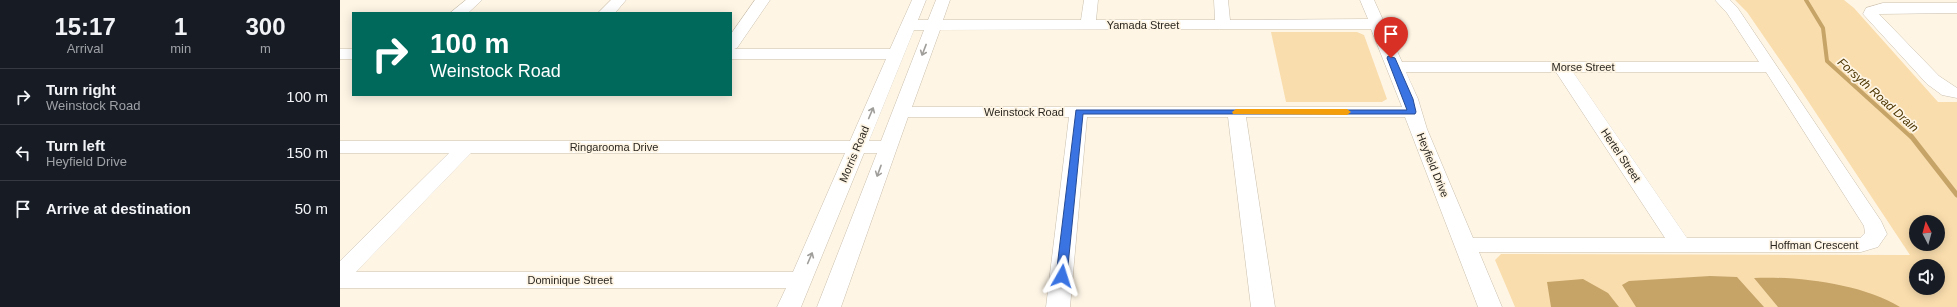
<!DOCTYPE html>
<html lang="en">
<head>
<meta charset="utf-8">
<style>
	:root { --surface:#171b24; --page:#242831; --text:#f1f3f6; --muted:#9ea1a6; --line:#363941 }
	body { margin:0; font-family:Arial,sans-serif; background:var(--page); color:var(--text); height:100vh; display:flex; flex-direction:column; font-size:15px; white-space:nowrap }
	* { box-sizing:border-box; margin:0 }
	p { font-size:13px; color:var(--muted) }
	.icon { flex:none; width:22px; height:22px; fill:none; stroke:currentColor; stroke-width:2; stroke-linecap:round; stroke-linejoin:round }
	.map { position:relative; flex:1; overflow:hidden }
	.panel { display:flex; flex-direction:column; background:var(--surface); width:340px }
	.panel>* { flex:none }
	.hud { position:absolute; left:12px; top:12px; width:380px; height:84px; border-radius:0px; box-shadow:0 2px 10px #0003; background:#00695c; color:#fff; overflow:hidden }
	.needle { width:26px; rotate:354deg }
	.buttons { position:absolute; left:1569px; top:215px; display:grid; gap:8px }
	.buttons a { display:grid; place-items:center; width:36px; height:36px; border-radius:50%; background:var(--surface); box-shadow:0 2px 10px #0003; font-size:20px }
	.pin { position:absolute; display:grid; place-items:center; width:34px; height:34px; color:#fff; margin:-41px -17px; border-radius:50% 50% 50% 0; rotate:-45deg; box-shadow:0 0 4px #0007 }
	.pin .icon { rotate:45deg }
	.me { position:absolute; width:44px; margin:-22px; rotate:6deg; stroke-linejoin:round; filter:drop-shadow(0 0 3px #0008) }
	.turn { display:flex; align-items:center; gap:14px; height:84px; padding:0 12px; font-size:18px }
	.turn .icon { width:52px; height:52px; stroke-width:2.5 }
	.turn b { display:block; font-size:28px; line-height:34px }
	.eta { display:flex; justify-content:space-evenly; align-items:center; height:68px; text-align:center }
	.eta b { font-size:24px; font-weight:600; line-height:28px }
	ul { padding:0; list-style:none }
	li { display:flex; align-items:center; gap:12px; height:56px; padding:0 12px; border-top:1px solid var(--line) }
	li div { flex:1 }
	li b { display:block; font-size:15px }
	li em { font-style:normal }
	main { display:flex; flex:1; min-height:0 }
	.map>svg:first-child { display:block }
</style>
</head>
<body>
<main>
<section class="panel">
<div class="eta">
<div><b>15:17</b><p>Arrival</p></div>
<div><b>1</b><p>min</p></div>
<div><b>300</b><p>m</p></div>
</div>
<ul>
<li><svg class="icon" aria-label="right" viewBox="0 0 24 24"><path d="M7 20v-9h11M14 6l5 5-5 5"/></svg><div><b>Turn right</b><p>Weinstock Road</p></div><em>100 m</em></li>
<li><svg class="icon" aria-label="left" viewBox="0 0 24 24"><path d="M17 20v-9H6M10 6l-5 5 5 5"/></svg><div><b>Turn left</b><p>Heyfield Drive</p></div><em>150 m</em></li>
<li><svg class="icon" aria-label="arrive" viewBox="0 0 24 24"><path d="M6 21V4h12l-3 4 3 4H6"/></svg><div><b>Arrive at destination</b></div><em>50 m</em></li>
</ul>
</section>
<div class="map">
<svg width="1617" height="307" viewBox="0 0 1617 307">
	<rect width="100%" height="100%" fill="#fef5e5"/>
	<!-- green -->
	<path fill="#f9ddad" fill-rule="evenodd" d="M1395,0H1504L1514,8L1598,102H1617V307H1175L1155,260L1161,254L1570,255L1458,86L1407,12ZM1576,222H1598V244H1576ZM1576,266H1598V288H1576Z
		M931,32H1017L1024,35L1047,99L1042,102H946Z"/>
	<!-- water -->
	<path fill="#c6a468" d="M1370,276L1397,277L1424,307H1296L1282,285L1289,281Z
		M1414,278C1458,276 1522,284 1560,307H1438Z
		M1243,279L1268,293L1279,307H1211L1207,282Z"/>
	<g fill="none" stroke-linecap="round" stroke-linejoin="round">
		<!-- stream-far1 -->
		<path stroke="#c6a468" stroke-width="4" d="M1466,0L1483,28L1487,61L1571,137"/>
		<!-- stream -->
		<path stroke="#c6a468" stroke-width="5" d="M1571,136L1617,195"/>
		<defs>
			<path id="minor" d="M126,0H142L128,13H110Z
				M271,0H286L275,13H258Z
				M415,0H430L397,48L394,49H550L572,0H586L578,20H588L596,0H610L603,20H741L744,0H758L756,20H875L874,0H888L890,20L1028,19L1020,0H1034L1062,62H1419L1387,13L1375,0H1390L1397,7L1541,221L1547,234L1538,247L1521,252H1139L1162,307H1138L1065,117H906L935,307H911L888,117H747L730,307H706L729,117H568L501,307H477L537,153H524L461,307H437L446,288H0V261L109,153H0V141H510L546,59H391V34ZM880,29H1031L1062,107H572L600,30ZM574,30H584L541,141H529ZM1066,72H1216L1325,238H1133L1087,129L1078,99ZM1233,72H1426L1524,226L1525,233L1520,238H1347ZM131,153H505L453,272H16Z
				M1543,3H1617V13L1539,14L1599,76L1617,88V98L1602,95L1587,84L1523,14L1526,8Z
				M0,49H13V59H0Z"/>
		</defs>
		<!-- minor casing -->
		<use href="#minor" stroke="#cabfad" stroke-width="1"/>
		<!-- minor -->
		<use href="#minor" fill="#fff" fill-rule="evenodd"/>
	</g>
	<!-- one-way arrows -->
	<defs><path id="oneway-shaft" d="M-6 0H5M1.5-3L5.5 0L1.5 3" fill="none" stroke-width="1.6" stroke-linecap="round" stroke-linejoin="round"/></defs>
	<g stroke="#a09e9b">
		<use href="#oneway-shaft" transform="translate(584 50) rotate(111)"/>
		<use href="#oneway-shaft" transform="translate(531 113) rotate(-67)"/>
		<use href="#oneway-shaft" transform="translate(539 171) rotate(110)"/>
		<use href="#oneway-shaft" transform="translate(470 258) rotate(-67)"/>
	</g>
	<!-- route -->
	<path fill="#3a74e3" stroke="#264b94" d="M1048,56L1055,58L1073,99L1076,112L1075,114H743L727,276L726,279H718L716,276L736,110H1067L1047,58Z"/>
	<!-- slow -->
	<path fill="#f59e0b" d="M896,109H1007L1011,112L1007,115L893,114L892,112Z"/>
	<g text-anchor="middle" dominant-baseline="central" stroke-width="3.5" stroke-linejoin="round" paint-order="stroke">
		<!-- street labels -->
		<g font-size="11" fill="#2b2720" stroke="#fef5e5">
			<text x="803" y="25">Yamada Street</text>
			<text x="1243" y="67">Morse Street</text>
			<text x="684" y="112">Weinstock Road</text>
			<text x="274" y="147">Ringarooma Drive</text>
			<text transform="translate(514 154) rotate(-67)">Morris Road</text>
			<text transform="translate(1281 155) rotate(56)">Hertel Street</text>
			<text transform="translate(1093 165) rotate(68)">Heyfield Drive</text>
			<text x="1474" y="245">Hoffman Crescent</text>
			<text x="230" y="280">Dominique Street</text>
		</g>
		<!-- water labels -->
		<g font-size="12" font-style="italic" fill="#4d3602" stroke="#fef5e5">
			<text transform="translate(1538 95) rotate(42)">Forsyth Road Drain</text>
		</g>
	</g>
</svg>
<div class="buttons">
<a><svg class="needle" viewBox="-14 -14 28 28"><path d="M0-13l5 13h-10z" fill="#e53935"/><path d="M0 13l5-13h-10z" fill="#9ea1a6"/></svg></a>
<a><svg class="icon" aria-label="sound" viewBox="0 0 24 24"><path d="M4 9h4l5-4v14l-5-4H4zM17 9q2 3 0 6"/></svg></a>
</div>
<div class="pin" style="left:1051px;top:58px;background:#d93025"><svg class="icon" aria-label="arrive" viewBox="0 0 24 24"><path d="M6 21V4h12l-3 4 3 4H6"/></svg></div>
<svg class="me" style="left:722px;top:276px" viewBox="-20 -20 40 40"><path d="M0-17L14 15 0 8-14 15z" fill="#3a74e3" stroke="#fff" stroke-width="4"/></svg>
<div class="hud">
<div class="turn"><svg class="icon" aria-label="right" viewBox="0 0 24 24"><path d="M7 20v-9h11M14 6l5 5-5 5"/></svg><div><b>100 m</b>Weinstock Road</div></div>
</div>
</div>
</main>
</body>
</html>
